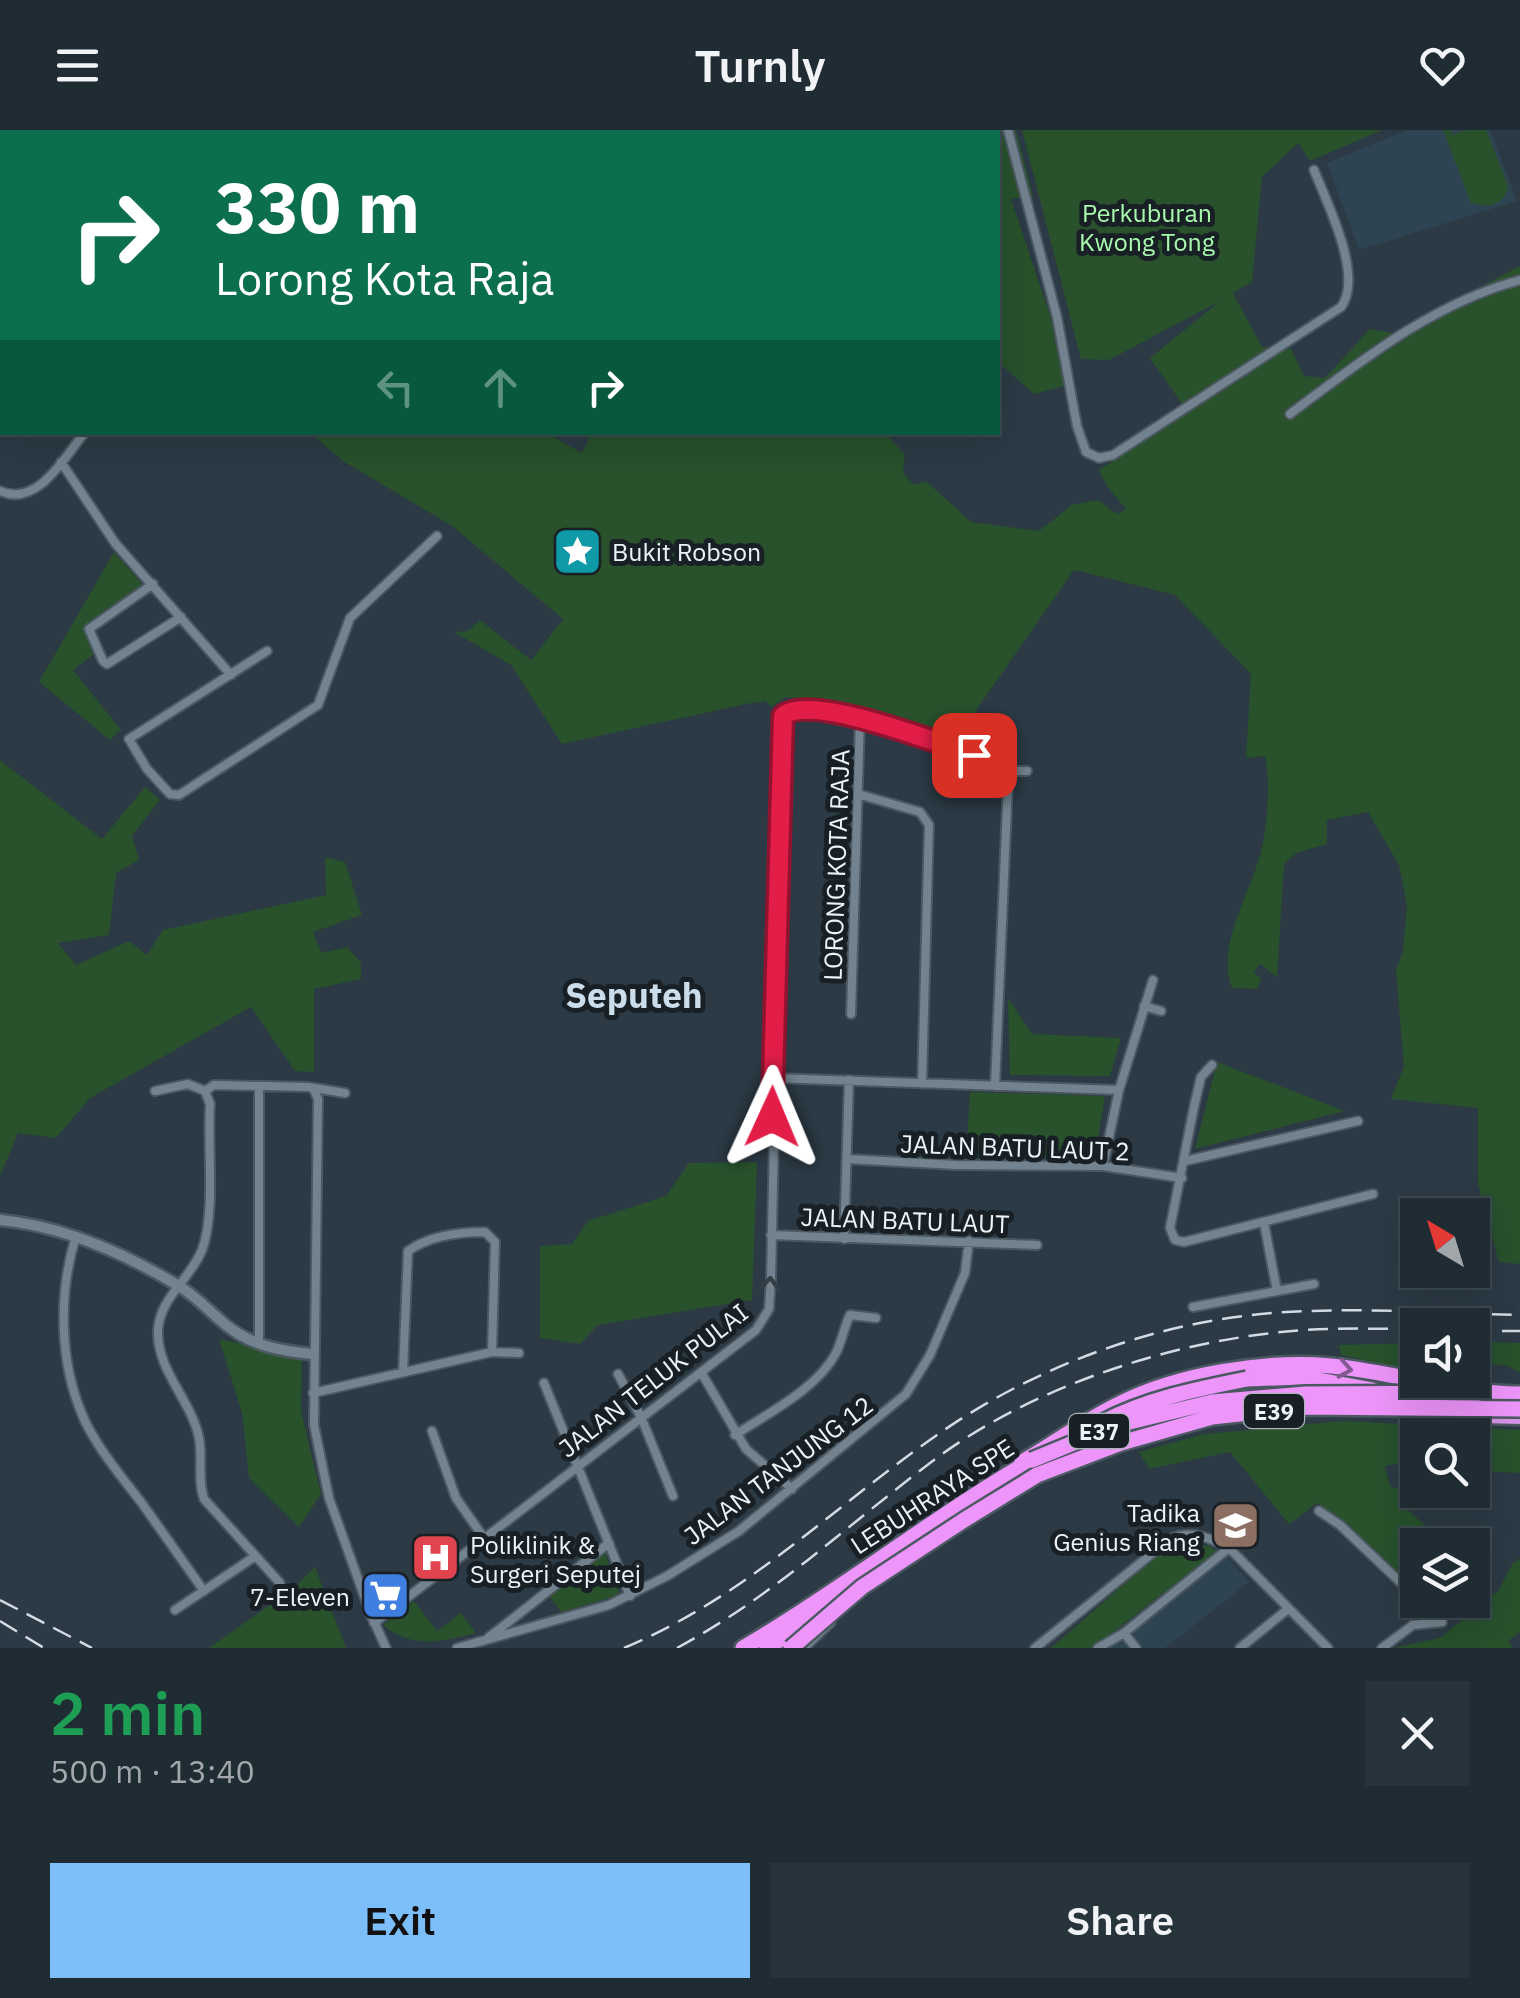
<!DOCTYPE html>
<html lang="en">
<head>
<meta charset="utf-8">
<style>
	:root { --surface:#202c34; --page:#28343c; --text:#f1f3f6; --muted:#a2a7ac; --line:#3d484f; --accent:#7cbef9 }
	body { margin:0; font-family:"IBM Plex Sans",sans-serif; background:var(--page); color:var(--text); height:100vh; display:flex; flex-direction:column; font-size:38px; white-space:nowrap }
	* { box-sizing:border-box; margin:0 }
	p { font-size:32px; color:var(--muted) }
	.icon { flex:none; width:55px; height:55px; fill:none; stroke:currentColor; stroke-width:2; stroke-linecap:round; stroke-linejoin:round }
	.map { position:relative; height:1518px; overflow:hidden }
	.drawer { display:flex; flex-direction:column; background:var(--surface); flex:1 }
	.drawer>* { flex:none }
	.banner { position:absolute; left:0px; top:0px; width:1000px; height:305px; box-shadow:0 10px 40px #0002,0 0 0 2px var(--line); background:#0b6e4f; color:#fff; overflow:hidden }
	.needle { width:65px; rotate:322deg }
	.controls { position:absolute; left:1400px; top:1068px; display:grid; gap:20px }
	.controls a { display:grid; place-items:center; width:90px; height:90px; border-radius:0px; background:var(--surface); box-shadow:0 10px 40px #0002,0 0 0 2px var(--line); font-size:50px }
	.pin { position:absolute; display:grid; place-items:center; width:85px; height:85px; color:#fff; margin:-42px; border-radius:20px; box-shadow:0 5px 15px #0006 }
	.me { position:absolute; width:110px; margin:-55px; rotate:1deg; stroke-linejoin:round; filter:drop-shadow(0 0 8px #0008) }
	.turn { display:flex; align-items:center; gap:35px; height:210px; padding:0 50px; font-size:45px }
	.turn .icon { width:130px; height:130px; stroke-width:2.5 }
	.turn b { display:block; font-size:70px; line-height:85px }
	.lanes { display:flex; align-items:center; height:95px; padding:0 50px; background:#0003; justify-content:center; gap:50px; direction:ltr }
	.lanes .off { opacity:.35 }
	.round { display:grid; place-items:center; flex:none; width:105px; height:105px; border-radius:0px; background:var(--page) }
	.head { display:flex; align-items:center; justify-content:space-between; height:170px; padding:0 50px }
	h1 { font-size:60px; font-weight:600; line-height:75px; color:#1e9e55 }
	.action { display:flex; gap:20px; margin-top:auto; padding:20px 50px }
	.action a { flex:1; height:115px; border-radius:0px; background:var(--accent); color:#111; font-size:40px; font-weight:600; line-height:115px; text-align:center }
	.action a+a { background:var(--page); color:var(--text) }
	header { display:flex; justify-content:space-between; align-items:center; height:130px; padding:0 50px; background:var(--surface); font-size:45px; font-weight:600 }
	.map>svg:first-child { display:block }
</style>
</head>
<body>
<header><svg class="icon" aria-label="menu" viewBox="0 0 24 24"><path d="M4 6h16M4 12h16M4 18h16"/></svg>Turnly<svg class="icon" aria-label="heart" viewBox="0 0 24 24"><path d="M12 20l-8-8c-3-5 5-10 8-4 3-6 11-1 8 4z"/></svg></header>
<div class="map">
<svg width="1520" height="1518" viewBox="0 0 1520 1518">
	<rect width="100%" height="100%" fill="#2b3a45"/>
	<!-- built -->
	<path fill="#2f4453" d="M1407,0H1490L1517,71L1359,120L1327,33Z
		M1225,1425L1249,1452L1165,1518H1107Z"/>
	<!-- green -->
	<path fill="#28512c" d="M974,0H1016L1033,66L1011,69L1050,185L1064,256L1034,264L998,232V2Z
		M1022,0H1382L1310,31L1298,13L1262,47L1252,152L1233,163L1262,217L1291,219L1304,246L1325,248L1370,199L1392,203L1520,136V1134L1499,1132L1478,1054V978L1391,969L1404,936L1396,840L1403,821L1407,775L1399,735L1368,682L1327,690V714L1296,723L1284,734L1277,847L1260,834L1254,842L1261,849L1257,859L1232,858C1214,814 1255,757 1263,713C1268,684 1270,655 1265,626L1246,628L1251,544L1175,465L1074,440L956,609L829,571L785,567L771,577L765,571L746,574L562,614L511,535L454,502L468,501L480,490L531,530L563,489L452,396L343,331L310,303H546L582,323L589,309L582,303H884L905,324L903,343L914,355L926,351L971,392L1039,401L1072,375L1098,370L1117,384L1126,379L1107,356L1099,340L1187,281L1150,228L1220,171L1109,230L1081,229Z
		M1443,0H1451L1453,5L1465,0H1486L1507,53L1508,60C1499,79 1487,76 1471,73Z
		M114,422L151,464L136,463L85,500L98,521L73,540L121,600L110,610L39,552Z
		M0,630L102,709L145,657L160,670L132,706L139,730L116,743L109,805L58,813L76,835L129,811L147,825L163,800L326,765L325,727L345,732L362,785L313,802L322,823L347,817L361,833V849L314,859V942L295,941L251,877L90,968L56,1008L18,1003L0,1046Z
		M1008,868L1032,904L1121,908L1110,946L1010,945Z
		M1217,932L1345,981L1195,1019Z
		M970,962L1105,966L1095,1027H966Z
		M757,1032L752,1170L598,1195L580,1214L540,1208V1116L572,1114L588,1091L666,1066L689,1033Z
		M219,1209L302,1227L301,1281L321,1364L299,1397L249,1348L242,1283Z
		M1473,1212L1520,1213V1243L1508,1236L1473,1232Z
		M1417,1213V1232L1398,1237L1341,1225L1339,1215Z
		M1343,1291L1520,1300V1343L1473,1341L1472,1305H1418L1417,1330L1385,1336L1390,1356L1412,1364L1409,1381L1446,1415H1418L1417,1462L1340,1388L1317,1373L1289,1394L1230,1322L1149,1339L1139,1322L1204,1304Z
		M1179,1413L1210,1416L1217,1421L1093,1518H1051L1162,1421Z
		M604,1419L620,1465L561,1482L549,1466Z
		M1520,1428V1502L1508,1511L1513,1518H1393L1440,1508L1498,1461L1513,1433Z
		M315,1437L346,1518H209L294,1458Z
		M414,1471L437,1501L461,1483L476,1503C439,1513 411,1518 383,1495Z"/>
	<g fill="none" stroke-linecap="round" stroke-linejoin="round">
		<defs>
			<path id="minor" d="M77,0L78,2
				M271,0L273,2
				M865,0L872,2
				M1008,0L1057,187L1077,296L1086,322L1099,328L1113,325L1341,177C1364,146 1327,73 1314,40
				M0,8L2,13
				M0,239H2
				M1290,284C1361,231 1433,173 1520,150
				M61,332L115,413L231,545
				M0,361C37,378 65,327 85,302
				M153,454L89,499L103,531L107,534L181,487
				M267,521L129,609L147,639L170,664L179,665L318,575L350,488L437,406
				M1005,641H1027
				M858,664L920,682L929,695L922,954
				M1144,876L1161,881
				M851,884L860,587
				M1212,935L1201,947L1194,977L1170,1098L1175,1110L1184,1112L1373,1064
				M773,948L1119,960
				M314,960L318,969L314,1295L329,1368L371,1485L386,1518
				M155,961L188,954L205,961L214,955L308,957L345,963
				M205,961L210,974C207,1016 216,1083 202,1120C190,1150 160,1167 158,1200C156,1240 192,1271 199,1308C203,1328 197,1349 204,1369L280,1453
				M847,1029L956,1035L1103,1036L1182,1048
				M1185,1031L1358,991
				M1103,1036L1119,960L1153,850
				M1264,1093L1277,1161
				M771,1105L1037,1115
				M76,1106C58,1164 59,1233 84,1289C98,1319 121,1346 141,1372C162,1402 183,1431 204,1461
				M844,1109L849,950
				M1193,1177L1314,1154
				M259,1214V956
				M403,1241L408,1121C429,1106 459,1102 485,1102L495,1112L492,1222
				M701,1242L746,1319L792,1359
				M618,1244L641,1287L673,1366
				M544,1253L630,1466
				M313,1263L492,1222L519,1223
				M432,1301L456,1368L484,1408
				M735,1305C768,1283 817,1259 836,1223C842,1211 844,1197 850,1185L876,1188
				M1319,1381L1340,1395L1418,1469
				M1418,1470L1429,1481L1426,1493
				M175,1480L254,1427
				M374,1493L756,1200L769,1179L771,1149L783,586L789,580L860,587L994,631L1005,641L1008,653L995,956
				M1124,1503L1136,1518
				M488,1508L609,1413
				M457,1518L609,1475L667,1446L739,1401L906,1264L930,1225L965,1143L969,1111
				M804,1518L831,1492
				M1035,1518L1170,1409C1191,1399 1210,1408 1229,1418L1328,1518
				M1098,1518L1124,1503L1229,1418
				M1240,1518L1288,1479
				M1382,1518L1413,1495L1442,1492"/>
			<path id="tertiary" d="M0,1090C64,1096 124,1123 179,1156C197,1167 210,1182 226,1195C252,1216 281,1221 312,1224"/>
			<path id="trunk" d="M1481,1286L1520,1287"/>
			<path id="motorway" d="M1247,1249L1301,1247L1372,1260
				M1022,1332C1055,1313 1087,1289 1121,1273C1179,1244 1266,1230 1331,1236C1395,1242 1455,1263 1520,1264
				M743,1518C842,1460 932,1388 1032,1330
				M767,1518L829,1478"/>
		</defs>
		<!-- minor casing -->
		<use href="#minor" stroke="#4b5861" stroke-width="12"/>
		<!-- tertiary casing -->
		<use href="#tertiary" stroke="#4b5861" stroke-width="15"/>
		<!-- trunk casing -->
		<use href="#trunk" stroke="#4b5861" stroke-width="19"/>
		<!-- motorway casing -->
		<use href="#motorway" stroke="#4b5861" stroke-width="20"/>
		<!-- minor -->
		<use href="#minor" stroke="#72838f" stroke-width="8"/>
		<!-- tertiary -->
		<use href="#tertiary" stroke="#72838f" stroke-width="10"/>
		<!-- trunk -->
		<use href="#trunk" stroke="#d492e4" stroke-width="14"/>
		<!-- motorway -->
		<use href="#motorway" stroke="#ed95fa" stroke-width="15"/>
		<!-- rail -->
		<path stroke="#d2dbe4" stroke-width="2.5" stroke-dasharray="20 10" stroke-linecap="butt" d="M1472,1201H1520
			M0,1470L92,1518
			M0,1491L44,1518
			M624,1518C747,1466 829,1380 937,1305C1031,1239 1147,1195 1261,1184C1347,1176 1435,1183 1520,1185
			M677,1518C775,1465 846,1396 934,1330C1029,1259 1163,1214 1281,1202C1326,1197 1372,1199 1418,1199"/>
		<defs>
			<path id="motorway-bridge" d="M1101,1293C1147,1269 1197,1259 1247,1249
				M1032,1330L1117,1295L1212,1272L1305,1264L1479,1263
				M791,1518L862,1457L964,1390L1037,1345L1121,1313L1212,1287L1303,1277L1520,1279"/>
		</defs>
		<!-- motorway-bridge casing -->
		<use href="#motorway-bridge" stroke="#4b5861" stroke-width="20" stroke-linecap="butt"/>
		<!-- motorway-bridge -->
		<use href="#motorway-bridge" stroke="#ed95fa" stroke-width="15"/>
	</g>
	<!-- one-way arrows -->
	<defs><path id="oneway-chevron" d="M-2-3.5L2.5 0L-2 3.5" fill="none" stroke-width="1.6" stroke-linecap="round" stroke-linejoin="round" transform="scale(2.5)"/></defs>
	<use stroke="#343e45" href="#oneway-chevron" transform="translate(770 1154) rotate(-87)"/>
	<use stroke="#835a90" href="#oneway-chevron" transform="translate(1345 1239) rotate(10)"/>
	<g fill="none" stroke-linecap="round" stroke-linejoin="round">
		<defs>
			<path id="route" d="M772,987L783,586C809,562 940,614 974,625"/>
		</defs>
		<!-- route casing -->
		<use href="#route" stroke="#92132f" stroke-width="25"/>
		<!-- route -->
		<use href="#route" stroke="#e11d48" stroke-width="18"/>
	</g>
	<!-- icons -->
	<defs>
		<symbol id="sight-square" viewBox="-11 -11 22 22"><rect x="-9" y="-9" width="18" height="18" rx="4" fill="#0f9aa8" stroke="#192025"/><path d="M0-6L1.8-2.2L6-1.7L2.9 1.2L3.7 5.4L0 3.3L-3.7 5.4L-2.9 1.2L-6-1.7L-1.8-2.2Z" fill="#fff"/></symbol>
		<symbol id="school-square" viewBox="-11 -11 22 22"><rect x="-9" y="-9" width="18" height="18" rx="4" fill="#8d6e63" stroke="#192025"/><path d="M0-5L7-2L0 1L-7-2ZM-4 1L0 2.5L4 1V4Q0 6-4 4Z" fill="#fff"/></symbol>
		<symbol id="hospital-square" viewBox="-11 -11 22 22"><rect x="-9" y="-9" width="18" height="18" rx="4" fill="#e0444e" stroke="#192025"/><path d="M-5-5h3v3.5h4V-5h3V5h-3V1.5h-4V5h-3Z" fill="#fff"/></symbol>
		<symbol id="supermarket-square" viewBox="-11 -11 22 22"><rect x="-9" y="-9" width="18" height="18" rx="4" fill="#3f7fe0" stroke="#192025"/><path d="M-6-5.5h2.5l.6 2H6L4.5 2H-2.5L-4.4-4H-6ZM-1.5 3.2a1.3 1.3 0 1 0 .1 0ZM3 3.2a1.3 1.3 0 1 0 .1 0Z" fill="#fff"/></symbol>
	</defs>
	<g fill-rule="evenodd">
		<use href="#sight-square" x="550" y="394" width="55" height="55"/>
		<use href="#school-square" x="1208" y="1368" width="55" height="55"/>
		<use href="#hospital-square" x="408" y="1400" width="55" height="55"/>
		<use href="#supermarket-square" x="358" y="1438" width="55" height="55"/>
	</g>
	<g text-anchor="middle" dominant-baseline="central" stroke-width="10" stroke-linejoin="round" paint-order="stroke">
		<!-- shield labels -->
		<g fill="#192025" stroke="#acb4bc" stroke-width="2.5">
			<rect x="1244" y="1264" width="60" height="34" rx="8"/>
			<rect x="1069" y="1284" width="60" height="34" rx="8"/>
		</g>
		<g font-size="22" font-weight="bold" fill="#ebf4fc">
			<text x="1274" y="1281">E39</text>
			<text x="1099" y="1301">E37</text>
		</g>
		<!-- park labels -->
		<g font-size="25" fill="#a7f9ad" stroke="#192025">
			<text x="1147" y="82">Perkuburan<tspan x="1147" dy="29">Kwong Tong</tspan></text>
		</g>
		<!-- poi labels -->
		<g font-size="25" fill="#ebf4fc" stroke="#192025" text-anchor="start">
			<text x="612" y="421">Bukit Robson</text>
			<text x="1200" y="1382" text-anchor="end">Tadika<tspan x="1200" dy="29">Genius Riang</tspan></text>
			<text x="470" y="1414">Poliklinik &amp;<tspan x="470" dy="29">Surgeri Seputej</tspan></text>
			<text x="350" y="1466" text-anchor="end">7-Eleven</text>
		</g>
		<!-- street labels -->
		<g font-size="25" fill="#ebf4fc" stroke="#192025">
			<text transform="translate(836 735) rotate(-88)">LORONG KOTA RAJA</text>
			<text transform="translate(1015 1017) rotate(2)">JALAN BATU LAUT 2</text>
			<text transform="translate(905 1090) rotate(2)">JALAN BATU LAUT</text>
			<text transform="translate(653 1250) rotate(-38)">JALAN TELUK PULAI</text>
			<text transform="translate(778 1340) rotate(-37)">JALAN TANJUNG 12</text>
			<text transform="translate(932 1366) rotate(-33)">LEBUHRAYA SPE</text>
		</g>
		<!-- district labels -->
		<g font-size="35" font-weight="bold" fill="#cbddeb" stroke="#192025">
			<text x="634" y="865">Seputeh</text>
		</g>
	</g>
</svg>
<div class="controls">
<a><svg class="needle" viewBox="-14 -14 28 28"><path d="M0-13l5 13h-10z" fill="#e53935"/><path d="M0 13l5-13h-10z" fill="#a2a7ac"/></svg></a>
<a><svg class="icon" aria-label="sound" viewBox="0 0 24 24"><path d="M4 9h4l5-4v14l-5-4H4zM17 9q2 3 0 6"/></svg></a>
<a><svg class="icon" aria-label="search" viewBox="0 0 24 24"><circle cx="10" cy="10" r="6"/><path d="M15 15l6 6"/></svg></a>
<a><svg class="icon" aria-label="layers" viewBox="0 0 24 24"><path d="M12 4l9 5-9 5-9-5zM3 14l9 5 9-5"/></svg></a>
</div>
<div class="pin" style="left:974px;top:625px;background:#d93025"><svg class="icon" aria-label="arrive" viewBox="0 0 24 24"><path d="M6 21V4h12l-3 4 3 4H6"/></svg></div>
<svg class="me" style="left:772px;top:987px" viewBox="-20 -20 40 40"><path d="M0-17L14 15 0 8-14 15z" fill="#e11d48" stroke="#fff" stroke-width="4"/></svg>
<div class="banner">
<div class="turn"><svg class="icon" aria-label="right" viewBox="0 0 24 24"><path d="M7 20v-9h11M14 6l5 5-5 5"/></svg><div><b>330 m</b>Lorong Kota Raja</div></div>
<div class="lanes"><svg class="icon off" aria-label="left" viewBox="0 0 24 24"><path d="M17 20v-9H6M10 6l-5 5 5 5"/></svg><svg class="icon off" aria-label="ahead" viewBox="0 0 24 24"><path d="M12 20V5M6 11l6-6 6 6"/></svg><svg class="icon" aria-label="right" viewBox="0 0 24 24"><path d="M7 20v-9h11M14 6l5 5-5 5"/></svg></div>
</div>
</div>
<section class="drawer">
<div class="head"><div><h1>2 min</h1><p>500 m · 13:40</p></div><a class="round"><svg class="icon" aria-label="close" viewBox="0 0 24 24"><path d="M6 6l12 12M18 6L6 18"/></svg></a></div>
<div class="action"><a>Exit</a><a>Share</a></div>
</section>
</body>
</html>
